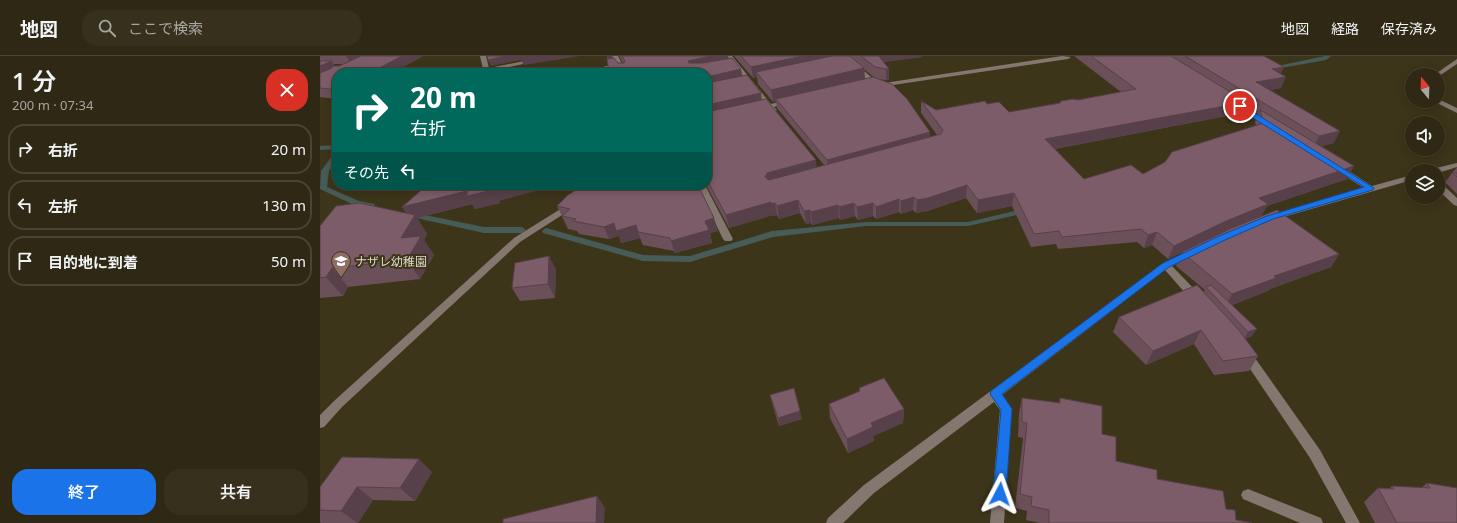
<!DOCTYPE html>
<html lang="ja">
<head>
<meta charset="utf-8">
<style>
	:root { --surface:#2e2814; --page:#36301d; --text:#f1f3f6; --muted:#a7a6a0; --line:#494434; --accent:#1a73e8 }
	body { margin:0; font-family:"Noto Sans","Noto Sans JP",sans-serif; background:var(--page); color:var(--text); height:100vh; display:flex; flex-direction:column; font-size:15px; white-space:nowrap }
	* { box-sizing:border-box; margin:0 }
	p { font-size:13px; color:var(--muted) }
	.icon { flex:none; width:22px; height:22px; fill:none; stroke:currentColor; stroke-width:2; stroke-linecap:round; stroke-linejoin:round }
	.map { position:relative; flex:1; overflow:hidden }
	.panel { display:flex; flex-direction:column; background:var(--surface); width:320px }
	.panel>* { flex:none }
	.hud { position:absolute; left:12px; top:12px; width:380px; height:122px; border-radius:16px; box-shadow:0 2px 10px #0003,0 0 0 1px var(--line); background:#00695c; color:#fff; overflow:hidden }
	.needle { width:26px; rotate:341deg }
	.tools { position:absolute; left:1085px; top:12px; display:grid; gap:8px }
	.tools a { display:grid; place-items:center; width:40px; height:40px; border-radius:50%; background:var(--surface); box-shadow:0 2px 10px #0003,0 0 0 1px var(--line); font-size:20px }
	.pin { position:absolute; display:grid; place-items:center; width:34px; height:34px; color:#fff; margin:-17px; border:2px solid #fff; border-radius:50%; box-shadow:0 1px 4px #0007 }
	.me { position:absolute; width:44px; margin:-22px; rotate:4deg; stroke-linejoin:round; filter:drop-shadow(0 0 3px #0008) }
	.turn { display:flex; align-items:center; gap:14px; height:84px; padding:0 12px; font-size:18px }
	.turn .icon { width:52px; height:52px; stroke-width:2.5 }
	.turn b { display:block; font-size:28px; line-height:34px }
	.then { display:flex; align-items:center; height:38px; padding:0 12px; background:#0003; gap:8px; font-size:15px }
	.round { display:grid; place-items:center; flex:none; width:42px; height:42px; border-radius:16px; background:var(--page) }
	.summary { display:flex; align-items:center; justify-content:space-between; height:68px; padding:0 12px }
	h1 { font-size:24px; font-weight:600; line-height:30px }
	.cta { display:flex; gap:8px; margin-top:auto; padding:8px 12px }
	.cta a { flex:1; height:46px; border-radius:16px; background:var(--accent); color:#fff; font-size:16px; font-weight:600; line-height:46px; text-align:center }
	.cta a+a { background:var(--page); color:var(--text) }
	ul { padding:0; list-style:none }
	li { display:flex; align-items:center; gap:12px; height:50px; margin:0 8px 6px; padding:0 4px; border:2px solid var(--line); border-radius:16px }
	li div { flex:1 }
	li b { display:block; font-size:15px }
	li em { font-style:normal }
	header { display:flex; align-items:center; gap:24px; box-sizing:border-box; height:56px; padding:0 20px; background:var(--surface); border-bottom:1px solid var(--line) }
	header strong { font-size:19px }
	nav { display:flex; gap:22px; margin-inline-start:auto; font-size:14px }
	.search { width:280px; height:36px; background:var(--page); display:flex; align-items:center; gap:10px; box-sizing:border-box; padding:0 14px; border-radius:16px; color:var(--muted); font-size:15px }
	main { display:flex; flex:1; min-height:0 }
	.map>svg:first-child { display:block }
</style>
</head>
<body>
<header>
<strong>地図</strong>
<div class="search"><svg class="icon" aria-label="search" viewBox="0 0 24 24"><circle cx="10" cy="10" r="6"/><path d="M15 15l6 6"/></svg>ここで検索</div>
<nav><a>地図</a><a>経路</a><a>保存済み</a></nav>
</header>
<main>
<section class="panel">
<div class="summary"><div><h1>1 分</h1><p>200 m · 07:34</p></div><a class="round" style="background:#d93025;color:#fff"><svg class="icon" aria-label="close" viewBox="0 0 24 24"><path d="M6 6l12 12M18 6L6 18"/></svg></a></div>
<ul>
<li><svg class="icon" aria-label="right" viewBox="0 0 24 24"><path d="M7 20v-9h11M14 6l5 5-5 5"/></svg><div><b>右折</b></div><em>20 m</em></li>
<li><svg class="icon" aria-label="left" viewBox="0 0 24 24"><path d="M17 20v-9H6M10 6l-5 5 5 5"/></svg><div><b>左折</b></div><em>130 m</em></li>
<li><svg class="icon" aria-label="arrive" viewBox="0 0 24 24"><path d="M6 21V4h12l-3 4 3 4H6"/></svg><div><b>目的地に到着</b></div><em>50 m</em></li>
</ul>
<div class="cta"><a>終了</a><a>共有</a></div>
</section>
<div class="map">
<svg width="1137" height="467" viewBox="0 0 1137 467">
	<rect width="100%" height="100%" fill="#3d351a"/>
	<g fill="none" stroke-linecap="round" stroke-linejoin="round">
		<!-- stream -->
		<path fill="#475b59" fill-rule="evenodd" d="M1005,0H1011L1006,4L950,14L947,12Z
			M17,89V93L0,94V90Z
			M17,95V102L9,115L7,131L39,145L54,148L55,150L54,152L34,149L0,133L1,115L15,96Z
			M707,152L711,154L710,156L648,170H546L453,181L370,206L323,205L223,177L222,175L226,172L323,199L370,200L452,175L546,166H648Z
			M87,156H90L164,171H202L206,174L202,177H164L87,160L86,158Z"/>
		<!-- minor -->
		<path fill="#84776f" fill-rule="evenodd" d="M160,0H166L169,12L229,0H241L170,15V17H164Z
			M292,0H298L307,17H301L298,11L269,17H256L296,8Z
			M406,0H412L451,48L470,43L473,45L454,51L457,54L455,55H451L448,53L437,54V52L445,49Z
			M519,0H526L555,24L564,27L742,0L751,1L748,3L566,30L551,27Z
			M1137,3V8L1119,20L1114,19Z
			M1118,43L1137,52V57L1113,45H1118Z
			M913,44L915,45L952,68L948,70H945L911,47V45Z
			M1137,107V111L1118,117V115H1111L1112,113Z
			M1015,110H1021L1052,130L1092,119V124L953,164H947L946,162L947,160L1044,132L1015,114Z
			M1118,127H1121L1137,142V150L1134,149L1118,134Z
			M377,129H385L413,183L411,185H405L403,183Z
			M250,147L254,150L253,152L200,186L22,351L4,371L0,372V359L14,345L194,182Z
			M871,194L874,195L876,197L874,199L852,210L881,240L882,243L881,246H873L845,214L682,339L692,353L684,467H670L680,354L674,346L554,437L523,467H506L508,462L544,429L843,207Z
			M926,294L930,295L1000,394L1040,467H1026L990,402L922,301L920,298L922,295Z
			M928,433L1001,462L1003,467H980L923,443L921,439L923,435Z"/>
	</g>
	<!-- wall -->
	<path fill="#6b4f59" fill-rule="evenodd" d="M0,0H103L72,17H17V43L0,41ZM13,8H24L19,10H14Z
		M287,0H292V2L298,7H303L299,0H408L409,2L423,20L497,111L504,109L457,52L456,46H453L438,28L437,21L433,22L414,0H602V1L563,6L569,13V24H566L557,23L610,81L617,79L601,57V45L616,54L667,48L689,56L801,36L754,0H944L961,18V32L950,34L1014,87L1000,90L1027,123L947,150L941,160L1019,198L1011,211L950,233L948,235L912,249L932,280L925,283L938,300L929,315L894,319L874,288L826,309L793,276L799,261L883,236L885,234L856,210L862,196L900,178L848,203L832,189L824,192L817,186L738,193L736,188L711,191L692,150L657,157L646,142L607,155L596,157L593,154L581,158L579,156L556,163L553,160L538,164L535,160L520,164L519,162L492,169L491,167L486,168L480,157L459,163L457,159L453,160V159L409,172L386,129H387V17H289ZM544,14H545L555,22L545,23ZM925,50L938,58L935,66L936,69L823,118L764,123L735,93L922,57Z
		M1137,111V138L1125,126Z
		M179,145L180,147L155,153L152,148L97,162L107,178L104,184L114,199L100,223L28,231L23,240L0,242V170L86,157L82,151Z
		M237,150L398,175L390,177L392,187L355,197L354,195L323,189L320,182L301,187L299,180L289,183L259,178L257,175L248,173Z
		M236,213L235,242L200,245L192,232Z
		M539,332L584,353L583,367L553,380L554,385L528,397L510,362L509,348L539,336Z
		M450,339L482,363L459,370L452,347Z
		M702,342L739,347L740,342L782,378L796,405L906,453L916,464L932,467H720L706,464L707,455L695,452L703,382L698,381L699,357Z
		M112,416L95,445L53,444L38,467H1L0,466V431Z
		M1107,427L1137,467H1055L1044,446L1058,432L1069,433L1072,430L1101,432Z"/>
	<!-- shaded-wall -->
	<path fill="#574049" d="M26,0H50L31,7Z
		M82,0H103L72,17H50Z
		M186,0H260L204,9L201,4L171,10L168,4Z
		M287,0H292L294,7L289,8Z
		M391,0H408L409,7L371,16L368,5Z
		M483,0H520L436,16L437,21L433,22L431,11Z
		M556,0H602V1L556,7Z
		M12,5L17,14L0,21V10Z
		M964,11L959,22L952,13Z
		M544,12L545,24L456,43V46H453L451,34Z
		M421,13L423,24L387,32V21Z
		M566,13H569V24H566Z
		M966,21L961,32L931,38L936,26Z
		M441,37L442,48L387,61V49Z
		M927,46L922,57L723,95L725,83Z
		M1020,75L1014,87L993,92L999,80Z
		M610,76V85L508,113L507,104Z
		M496,104L497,116L449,130L445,121L447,117Z
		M1034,110L1027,123L947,150L941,161L898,179L848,203L854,190L904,166L939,142Z
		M185,129H239L179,145L180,147L155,153L152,148L97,162L107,178L104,184L114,199L100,223L87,204L81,182L91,164L82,151L147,135L173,132Z
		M647,129L646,142L607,155L596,157L597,144Z
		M694,137L692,150L657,157L658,144Z
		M594,141L593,154L581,158V145Z
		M579,143V156L556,163V151Z
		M478,144L480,157L459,163L457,150Z
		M451,146L453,159L409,172L406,159Z
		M455,147L457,159L453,160L451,148Z
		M534,147L535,160L520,164L519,151Z
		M553,147V160L538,164L537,151Z
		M518,149L519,162L492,169L491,156Z
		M490,154L491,167L486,168L484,155Z
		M394,162L398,175L390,177L392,187L355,197L351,185L385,165Z
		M294,167L316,169L320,182L301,187L299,180L289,183L284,171Z
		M837,176L832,189L824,192L828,179Z
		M1019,198L1011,211L950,233L948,235L905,251L912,238L954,220Z
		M229,200L236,213L235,242L228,228Z
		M12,212L28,231L23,240L6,221Z
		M937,273L932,280L923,284L928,276Z
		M881,274L874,288L826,309L833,295Z
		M584,353L583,367L553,380L554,385L528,397L527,383L551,367Z
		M480,355L482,363L459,370L458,362Z
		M99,403L112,416L95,445L80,432Z
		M37,431L53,444L38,467H37L21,455Z
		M277,440L285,452L284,467H276Z"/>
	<!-- building -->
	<path fill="#7c5c68" stroke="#574049" d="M41,0H82L50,17H17V34L0,32V17L12,12L13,10H19Z
		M167,0H186L168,4Z
		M215,0H219L201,3Z
		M302,0H391L368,5L369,7H383L412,2L421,13L387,21V17H289L287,3L294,2L298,7H304L305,5Z
		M421,0H483L431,11Z
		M512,0H530L544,12L451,34L436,16Z
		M541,0H559L569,13H566L555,11Z
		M771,0H851L927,46L725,83L764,123L811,109L823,118L845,106L852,96L944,67L940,54L1034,110L939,142L948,148L904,166L854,190L837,176L828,179L821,173L742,181L739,175L714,178L694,137L658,144L647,129L608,142L597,144L594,141L581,145L579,143L556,151L553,147L537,151L534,147L519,151L518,149L491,156L490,154L484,155L478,144L457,150L455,147L451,148V146L406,159L387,124V56L446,43L496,104L447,117L445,121L449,124L621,78L623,74L601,45L616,54L665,45L667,48L679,46L689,56L740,47L741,45L753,43L758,44L816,33Z
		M865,0H944L964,11L952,13L966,21L936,26L1020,75L999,80Z
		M0,5H12L0,10Z
		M427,19L441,37L387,49V27Z
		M553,21L572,28L587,43L610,76L507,104L456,43Z
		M1133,117H1137V121Z
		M107,129H185L173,132V134L147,140V135L82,151Z
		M264,129H378L394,162L385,165L389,174L351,185L350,182L318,176L316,169L296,175L294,167L284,171L253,165L256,163L242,160L250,153L237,150L248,139Z
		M39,147L95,159L81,182L101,180L87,204L12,212L6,221L0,222V170L16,150Z
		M957,154L1019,198L954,220L956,222L912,238L862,196L912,172Z
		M229,200L228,228L192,232L195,207Z
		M877,229L918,273L938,300L903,305L881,274L833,295L799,261Z
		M891,229L937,273L928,276L886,231Z
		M564,322L584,353L551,367L553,371L527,383L509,348L540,335L539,332Z
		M474,332L480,355L458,362L450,339Z
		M702,342L740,347V342L782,350V378L796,381V405L837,414V423L903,435L906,453L915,454L916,464L932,467H729V454L711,450L712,441L700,438L707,367L702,366Z
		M22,401L99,403L80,432L37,431L21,455L0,454V431Z
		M1107,427L1137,432V467H1077L1058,432L1074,433L1072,430L1110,432Z
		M277,440L276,467H183V463Z"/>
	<!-- route -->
	<path fill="#1a73e8" stroke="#114b97" d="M917,49H922L1054,132L1053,134L953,163L905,184L849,211L682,338L692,353L686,438L684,443L680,444L675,443L673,438L681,354L670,338L671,335L843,207L899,180L947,160L1044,131L917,52Z"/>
	<!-- icons -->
	<defs>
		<symbol id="school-pin" viewBox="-11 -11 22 30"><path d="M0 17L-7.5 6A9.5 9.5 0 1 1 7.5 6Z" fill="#8d6e63" stroke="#3d351a"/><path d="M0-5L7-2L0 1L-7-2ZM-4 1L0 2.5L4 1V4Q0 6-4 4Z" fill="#fff"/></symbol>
	</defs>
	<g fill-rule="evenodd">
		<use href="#school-pin" x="10" y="194" width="22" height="30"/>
	</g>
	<g text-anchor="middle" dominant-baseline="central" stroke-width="4" stroke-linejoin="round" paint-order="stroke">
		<!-- poi labels -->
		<g font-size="12" fill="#dedaca" stroke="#3d351a" text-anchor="start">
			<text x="35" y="205">ナザレ幼稚園</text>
		</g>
	</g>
</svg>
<div class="tools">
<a><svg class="needle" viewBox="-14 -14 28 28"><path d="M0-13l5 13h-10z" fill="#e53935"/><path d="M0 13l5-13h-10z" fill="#a7a6a0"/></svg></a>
<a><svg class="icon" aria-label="sound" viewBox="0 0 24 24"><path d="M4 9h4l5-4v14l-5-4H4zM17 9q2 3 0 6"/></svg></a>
<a><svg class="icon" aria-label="layers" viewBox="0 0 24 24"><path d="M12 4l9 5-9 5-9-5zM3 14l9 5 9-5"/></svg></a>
</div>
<div class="pin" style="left:920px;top:50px;background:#d93025"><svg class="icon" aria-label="arrive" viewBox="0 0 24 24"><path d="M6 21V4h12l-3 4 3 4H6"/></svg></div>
<svg class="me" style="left:680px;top:438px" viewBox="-20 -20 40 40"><path d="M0-17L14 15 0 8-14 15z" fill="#1a73e8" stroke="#fff" stroke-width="4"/></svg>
<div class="hud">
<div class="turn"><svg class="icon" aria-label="right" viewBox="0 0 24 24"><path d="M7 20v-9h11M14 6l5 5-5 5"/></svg><div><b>20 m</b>右折</div></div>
<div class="then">その先<svg class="icon" aria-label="left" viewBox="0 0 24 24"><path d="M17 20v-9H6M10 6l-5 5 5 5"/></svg></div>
</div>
</div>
</main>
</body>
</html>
